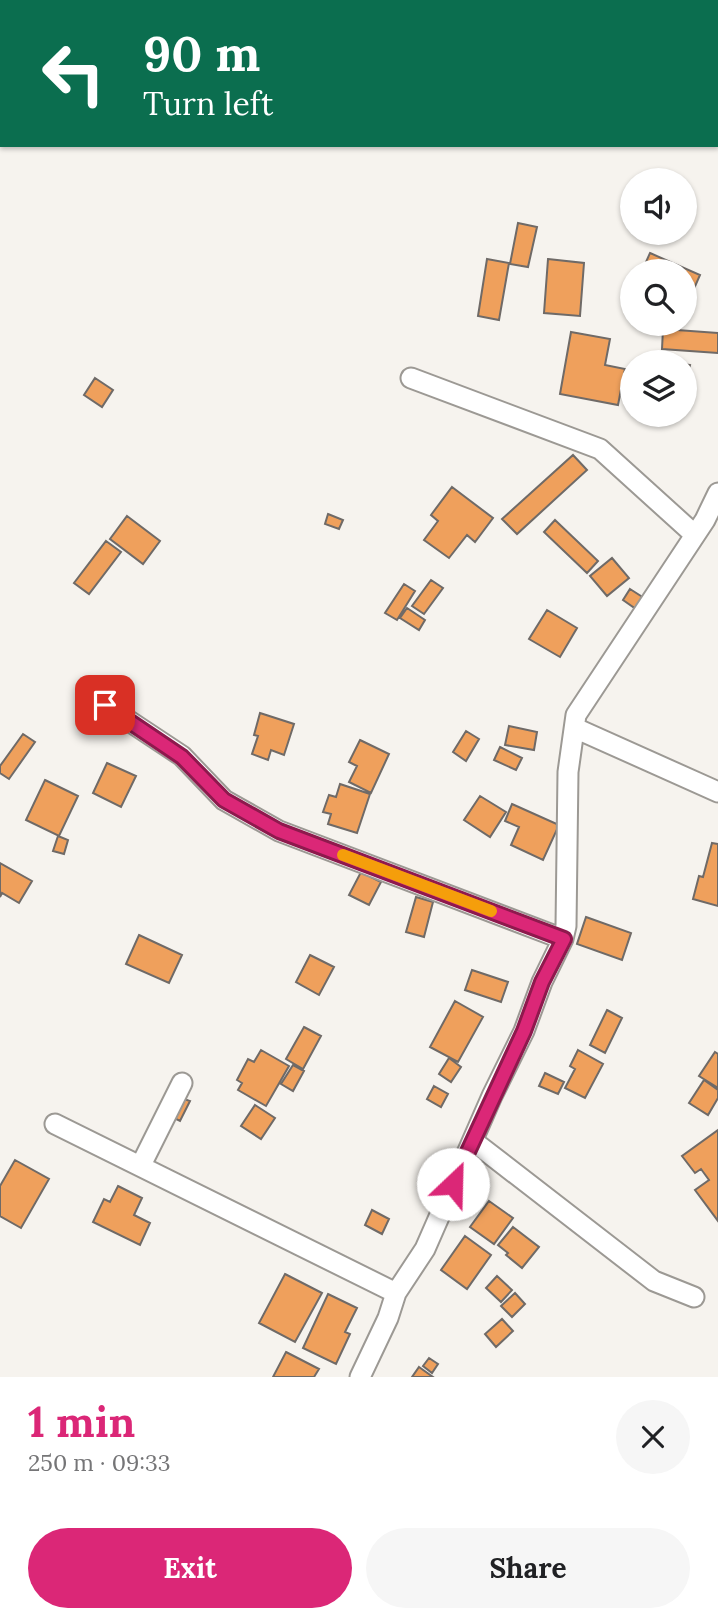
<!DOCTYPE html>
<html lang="en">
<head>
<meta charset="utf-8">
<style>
	:root { --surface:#fff; --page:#f6f6f6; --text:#202124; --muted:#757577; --accent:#db2777 }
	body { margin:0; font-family:Lora,serif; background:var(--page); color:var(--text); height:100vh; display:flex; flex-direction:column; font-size:26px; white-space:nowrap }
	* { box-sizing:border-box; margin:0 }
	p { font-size:23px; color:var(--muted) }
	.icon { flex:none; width:38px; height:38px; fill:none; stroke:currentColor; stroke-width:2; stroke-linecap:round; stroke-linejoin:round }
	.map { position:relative; height:1377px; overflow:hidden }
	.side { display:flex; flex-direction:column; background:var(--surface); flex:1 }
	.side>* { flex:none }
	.guide { position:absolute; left:0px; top:0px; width:719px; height:147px; box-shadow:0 2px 5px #0004; background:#0b6e4f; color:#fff; overflow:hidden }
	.fabs { position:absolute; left:620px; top:168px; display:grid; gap:14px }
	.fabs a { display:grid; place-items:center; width:77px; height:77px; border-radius:50%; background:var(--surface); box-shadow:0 2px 5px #0004; font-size:35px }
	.pin { position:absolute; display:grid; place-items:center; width:60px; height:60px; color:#fff; margin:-30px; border-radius:14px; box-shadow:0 4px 10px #0006 }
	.me { position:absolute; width:77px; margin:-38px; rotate:24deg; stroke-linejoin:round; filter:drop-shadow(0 0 5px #0008) }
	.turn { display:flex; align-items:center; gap:24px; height:147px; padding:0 28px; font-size:32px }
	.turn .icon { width:91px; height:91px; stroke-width:2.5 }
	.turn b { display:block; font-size:49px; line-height:60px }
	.round { display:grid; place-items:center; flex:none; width:74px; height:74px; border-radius:37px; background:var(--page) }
	.summary { display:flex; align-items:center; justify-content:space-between; height:119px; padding:0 28px }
	h1 { font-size:42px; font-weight:800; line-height:52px; color:var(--accent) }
	.primary-button { display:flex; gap:14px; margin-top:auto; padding:14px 28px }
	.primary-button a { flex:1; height:80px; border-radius:42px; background:var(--accent); color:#fff; font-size:28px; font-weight:800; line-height:80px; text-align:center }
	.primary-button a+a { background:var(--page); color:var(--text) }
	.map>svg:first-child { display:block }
</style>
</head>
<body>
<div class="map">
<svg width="718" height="1377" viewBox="0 0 718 1377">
	<rect width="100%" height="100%" fill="#f6f3ee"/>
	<!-- building -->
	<path fill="#efa05c" stroke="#6f6a67" stroke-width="2" d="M518,223L537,227L528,267L510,264Z
		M650,253L700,275L689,300L684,298V271H642Z
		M487,259L509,263L499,320L478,316Z
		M548,259L584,263L580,316L544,313Z
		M663,329L718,333V353L662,349Z
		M571,332L610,339L605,365L625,369L618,405L560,394Z
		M657,357L678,362H656Z
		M684,364L690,365L684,390Z
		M95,378L113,390L102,407L84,395Z
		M573,455L587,470L517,534L502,519Z
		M452,487L493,518L475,542L467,535L449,558L424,540L438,521L431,515Z
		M328,514L343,520L339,529L325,524Z
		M127,516L160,541L143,564L110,539Z
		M555,520L598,561L587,573L544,532Z
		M106,541L121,552L89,594L74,583Z
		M612,558L629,578L607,596L590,576Z
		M431,580L443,588L424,614L412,606Z
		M404,584L415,591L397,620L385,613Z
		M630,589L644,598L636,609L623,600Z
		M407,608L425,620L419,630L400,618Z
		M547,610L577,628L560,657L529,639Z
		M260,713L294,724L284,755L271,750L268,760L252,754L258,736L254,735Z
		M509,726L537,732L534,750L505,745Z
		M466,731L479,739L466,761L453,752Z
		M23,734L35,742L9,779L0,773V766Z
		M360,740L389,754L371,793L349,782L357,766L349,762Z
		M500,747L522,758L516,770L494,760Z
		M107,763L136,776L121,807L93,793Z
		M45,780L78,796L59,836L26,820Z
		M340,784L370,794L357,833L328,824L331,814L323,812L329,795L336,797Z
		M480,796L506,812L490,837L464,820Z
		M512,804L559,825L543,860L511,845L519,827L505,821Z
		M58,836L68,840L64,854L53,851Z
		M712,843L718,844V906L693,899L699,876L703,877Z
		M0,863L32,881L19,903L2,893L0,897Z
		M361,872L381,882L369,905L349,895Z
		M416,897L433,902L424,937L406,932Z
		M586,917L631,933L622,960L577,944Z
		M139,935L182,955L169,983L126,964Z
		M310,955L334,967L319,995L296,982Z
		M472,970L508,982L501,1002L465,990Z
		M455,1001L483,1017L458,1062L430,1047Z
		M607,1010L622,1018L605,1053L590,1045Z
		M304,1027L321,1036L303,1069L286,1059Z
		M261,1050L289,1066L266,1106L238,1090L242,1083L237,1080L248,1059L254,1062Z
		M578,1050L603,1064L585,1098L565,1088L575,1069L570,1066Z
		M715,1052L718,1054V1088L699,1076Z
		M449,1058L461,1067L451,1082L439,1074Z
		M293,1065L304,1071L293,1091L281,1084Z
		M545,1073L564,1082L558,1094L539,1086Z
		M704,1080L718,1090V1098L708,1115L689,1103Z
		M434,1086L448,1094L441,1107L427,1099Z
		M181,1098L190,1101L180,1121L172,1117Z
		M255,1105L275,1118L261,1139L241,1126Z
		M718,1130V1221L695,1190L709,1180L701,1169L695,1173L682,1156Z
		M15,1160L49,1179L21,1228L0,1216V1186Z
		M118,1186L142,1198L134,1215L150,1223L140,1245L93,1222L104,1199L110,1202Z
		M489,1201L513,1218L494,1244L470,1227Z
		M372,1210L389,1219L382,1234L365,1225Z
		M513,1227L539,1247L522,1268L506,1255L508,1253L498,1245Z
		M465,1236L491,1255L467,1289L441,1270Z
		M285,1274L322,1293L295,1342L259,1323Z
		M497,1276L512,1290L501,1302L486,1288Z
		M515,1293L525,1304L512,1317L501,1306Z
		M328,1294L357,1308L345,1332L350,1334L336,1364L303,1348Z
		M502,1319L513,1331L496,1347L485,1334Z
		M286,1352L319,1369L314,1377H273Z
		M429,1358L438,1364L432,1373L423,1366Z
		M419,1367L433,1377H412Z"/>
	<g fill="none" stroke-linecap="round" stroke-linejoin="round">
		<defs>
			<path id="minor" d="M670,0L671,2
				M411,378L600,449L695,535
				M105,705L182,756L224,800L279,831L563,939
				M575,728L718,792
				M55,1124L396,1293L388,1318L360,1377
				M473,1141L654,1281L694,1297
				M141,1165L182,1083
				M396,1293L425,1249L492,1096L524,1031L542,982L563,939L566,926L568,772L576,715L705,520L718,493"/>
		</defs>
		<!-- minor casing -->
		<use href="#minor" stroke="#9c9994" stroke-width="23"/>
		<!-- minor -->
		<use href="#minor" stroke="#fff" stroke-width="19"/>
	</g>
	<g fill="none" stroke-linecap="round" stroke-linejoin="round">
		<defs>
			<path id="route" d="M105,705L182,757L224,800L279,831L564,939L542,982L524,1031L453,1184"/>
		</defs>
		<!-- route casing -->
		<use href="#route" stroke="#8e194d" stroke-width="18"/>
		<!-- route -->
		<use href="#route" stroke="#db2777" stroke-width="12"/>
		<!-- slow -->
		<path stroke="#f59e0b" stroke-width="12" d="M343,855L491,911"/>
	</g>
</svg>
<div class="fabs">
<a><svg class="icon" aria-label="sound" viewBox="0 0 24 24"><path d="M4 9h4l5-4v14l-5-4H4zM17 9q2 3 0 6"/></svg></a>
<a><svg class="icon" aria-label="search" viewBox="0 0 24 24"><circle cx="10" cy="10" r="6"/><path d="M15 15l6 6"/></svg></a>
<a><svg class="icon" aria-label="layers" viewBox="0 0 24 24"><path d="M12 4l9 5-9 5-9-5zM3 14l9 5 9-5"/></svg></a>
</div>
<div class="pin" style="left:105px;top:705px;background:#d93025"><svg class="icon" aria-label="arrive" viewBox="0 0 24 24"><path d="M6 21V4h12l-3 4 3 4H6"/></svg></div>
<svg class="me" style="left:453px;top:1184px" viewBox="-20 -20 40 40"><circle r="19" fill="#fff"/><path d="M0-13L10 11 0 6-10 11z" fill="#db2777"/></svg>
<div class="guide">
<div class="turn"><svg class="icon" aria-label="left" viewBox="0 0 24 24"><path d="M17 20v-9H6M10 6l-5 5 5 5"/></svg><div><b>90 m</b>Turn left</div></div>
</div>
</div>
<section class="side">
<div class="summary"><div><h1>1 min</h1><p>250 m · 09:33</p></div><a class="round"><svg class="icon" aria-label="close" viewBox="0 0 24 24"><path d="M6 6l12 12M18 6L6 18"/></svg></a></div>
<div class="primary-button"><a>Exit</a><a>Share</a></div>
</section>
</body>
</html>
